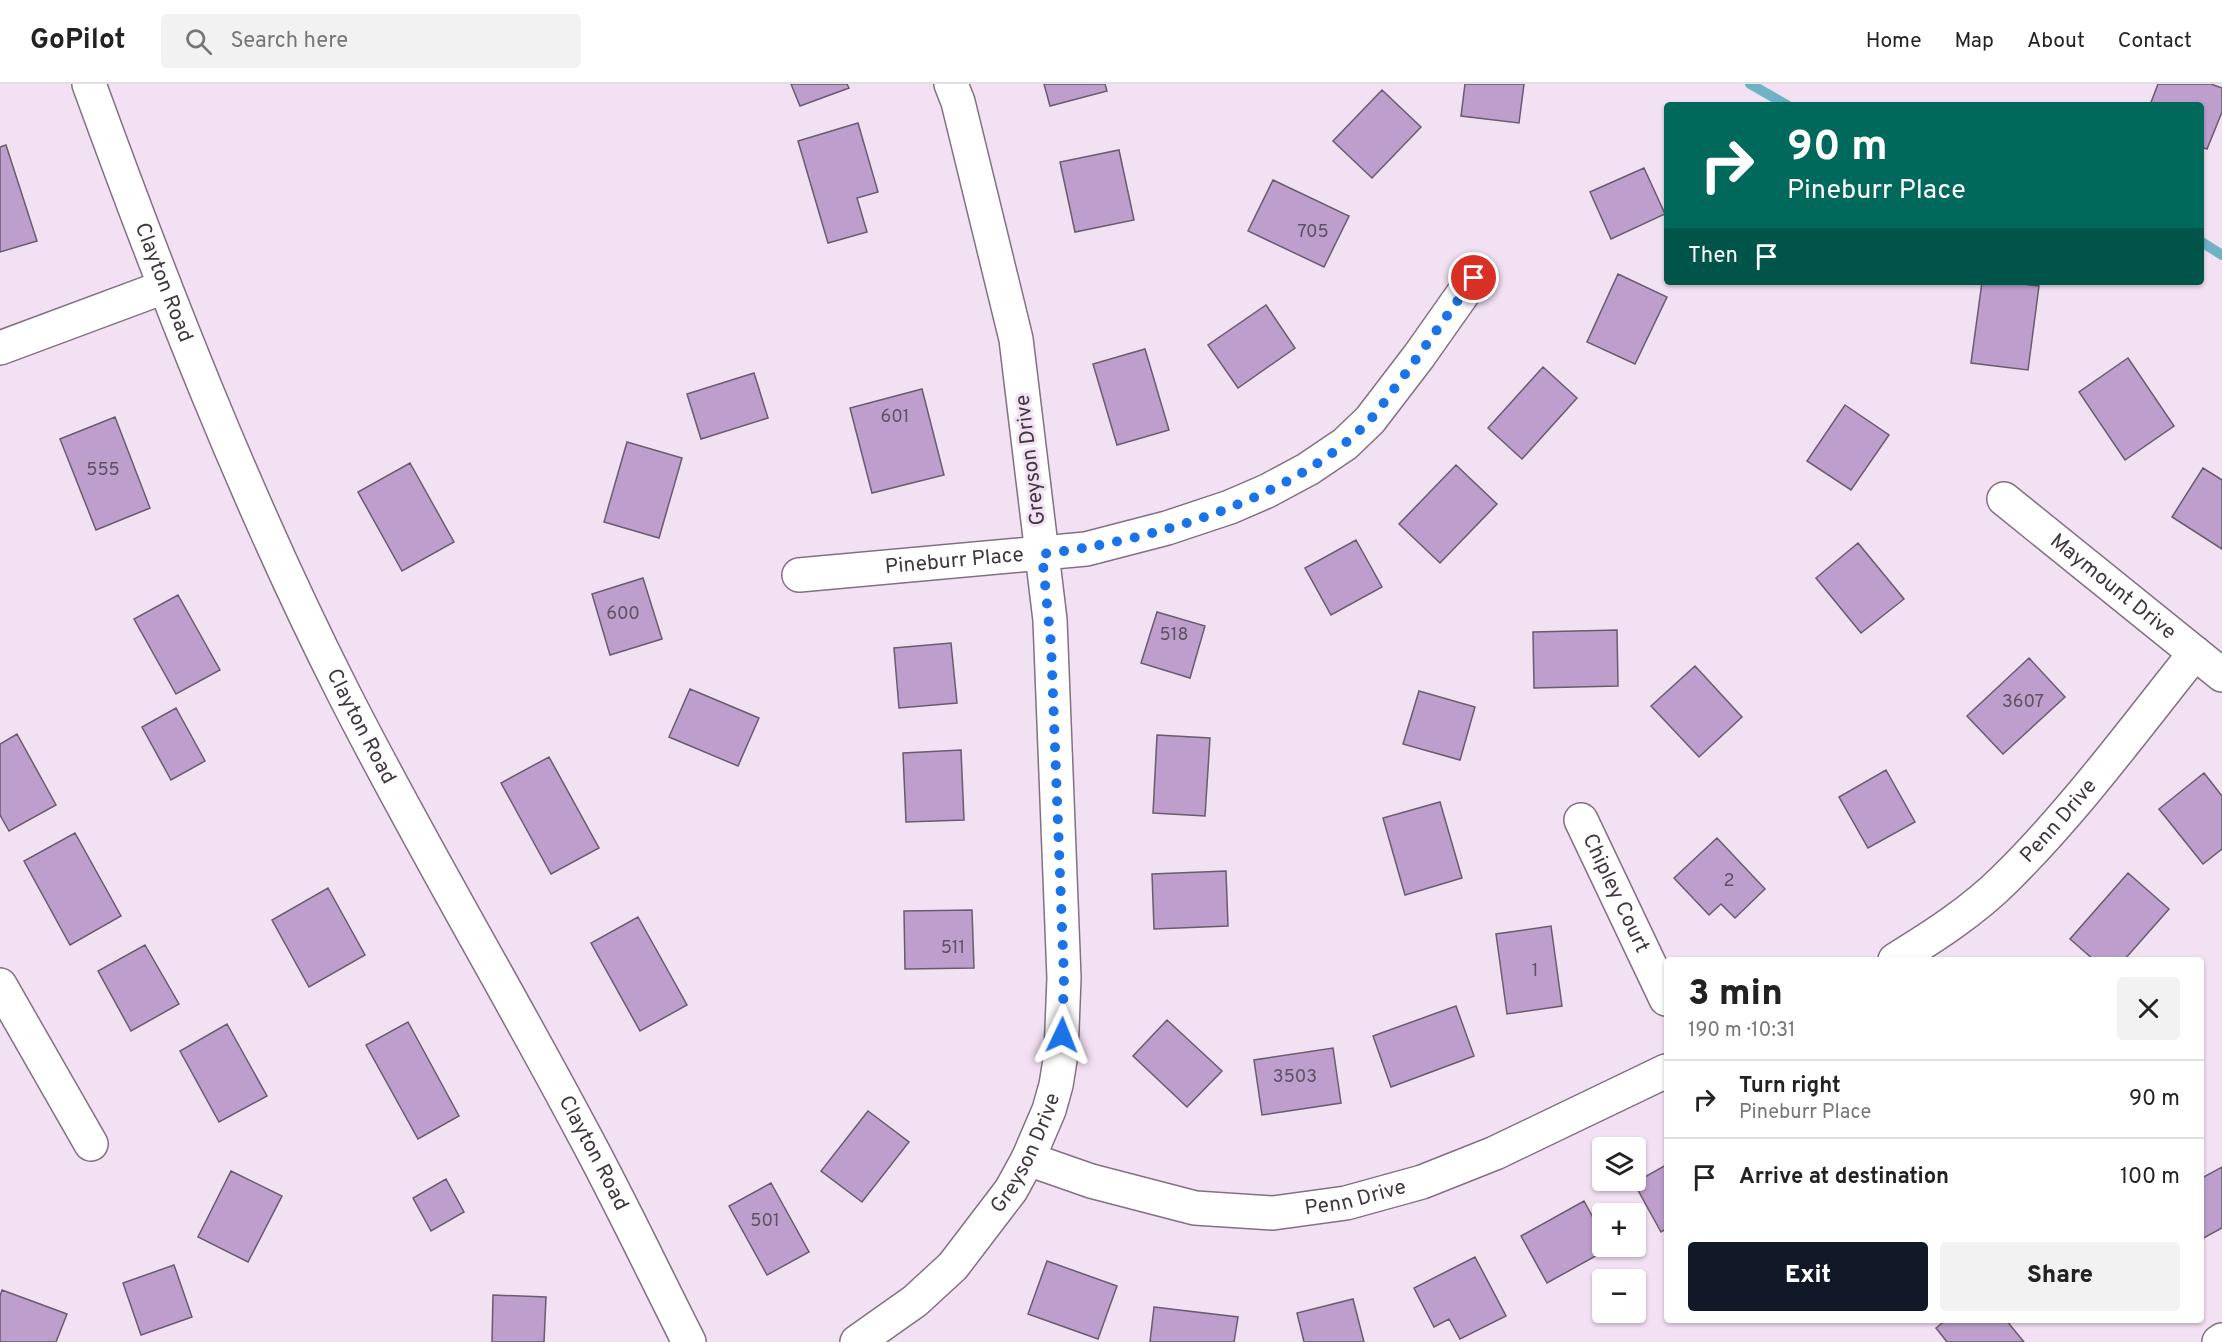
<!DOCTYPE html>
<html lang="en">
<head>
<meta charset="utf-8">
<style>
	:root { --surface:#fff; --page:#f2f2f2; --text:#222; --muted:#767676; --line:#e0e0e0; --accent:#111827 }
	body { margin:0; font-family:Overpass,sans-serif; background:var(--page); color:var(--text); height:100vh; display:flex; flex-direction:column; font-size:22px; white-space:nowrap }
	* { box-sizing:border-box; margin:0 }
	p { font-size:20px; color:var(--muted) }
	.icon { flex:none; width:33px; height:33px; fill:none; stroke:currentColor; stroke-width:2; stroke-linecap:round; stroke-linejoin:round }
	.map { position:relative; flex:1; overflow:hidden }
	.panel { position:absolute; left:1664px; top:873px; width:540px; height:366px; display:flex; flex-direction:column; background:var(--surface); border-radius:6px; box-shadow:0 2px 4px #0004 }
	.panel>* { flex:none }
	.banner { position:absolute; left:1664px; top:18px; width:540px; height:183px; border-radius:6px; box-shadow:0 2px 4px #0004; background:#00695c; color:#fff; overflow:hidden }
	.controls { position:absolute; left:1592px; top:1053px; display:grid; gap:12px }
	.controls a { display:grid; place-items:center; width:54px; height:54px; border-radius:6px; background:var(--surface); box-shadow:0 2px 4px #0004; font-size:30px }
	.pin { position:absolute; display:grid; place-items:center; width:51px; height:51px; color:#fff; margin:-26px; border:3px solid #fff; border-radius:50%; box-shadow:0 2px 6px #0007 }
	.me { position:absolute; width:66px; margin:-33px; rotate:2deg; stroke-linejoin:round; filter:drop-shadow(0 0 4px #0008) }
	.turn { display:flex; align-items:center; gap:21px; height:126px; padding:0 24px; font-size:27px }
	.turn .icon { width:78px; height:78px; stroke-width:2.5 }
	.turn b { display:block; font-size:42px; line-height:51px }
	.then { display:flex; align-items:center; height:57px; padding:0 24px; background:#0003; gap:12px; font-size:22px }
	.round { display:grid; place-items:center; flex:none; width:63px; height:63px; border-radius:6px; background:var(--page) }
	.summary { display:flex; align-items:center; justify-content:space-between; height:102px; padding:0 24px }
	h1 { font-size:36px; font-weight:800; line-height:45px }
	.cta { display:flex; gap:12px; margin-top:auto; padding:12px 24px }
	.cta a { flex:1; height:69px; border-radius:6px; background:var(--accent); color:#fff; font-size:24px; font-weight:800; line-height:69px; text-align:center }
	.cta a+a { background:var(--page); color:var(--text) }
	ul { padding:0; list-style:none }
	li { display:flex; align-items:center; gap:18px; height:78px; padding:0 24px; border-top:2px solid var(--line) }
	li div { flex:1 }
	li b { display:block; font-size:22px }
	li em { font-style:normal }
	header { display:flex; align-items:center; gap:36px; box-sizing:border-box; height:84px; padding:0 30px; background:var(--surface); border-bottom:2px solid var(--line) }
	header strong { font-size:28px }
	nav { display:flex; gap:33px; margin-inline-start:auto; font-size:21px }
	.search { width:420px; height:54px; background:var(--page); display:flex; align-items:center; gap:15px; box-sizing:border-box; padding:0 21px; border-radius:6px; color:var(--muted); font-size:22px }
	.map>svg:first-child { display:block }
</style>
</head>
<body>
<header>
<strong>GoPilot</strong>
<div class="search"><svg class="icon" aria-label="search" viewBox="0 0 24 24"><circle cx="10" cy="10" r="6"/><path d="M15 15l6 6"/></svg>Search here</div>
<nav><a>Home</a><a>Map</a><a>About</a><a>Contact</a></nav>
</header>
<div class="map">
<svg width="2222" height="1258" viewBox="0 0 2222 1258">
	<rect width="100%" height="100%" fill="#f2e0f3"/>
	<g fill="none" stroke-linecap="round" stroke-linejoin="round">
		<!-- stream -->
		<path stroke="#6eb2c6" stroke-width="10" d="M1750,0L1787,21
			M2200,157L2222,171"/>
	</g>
	<!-- building -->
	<path fill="#bd9ecc" stroke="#685c6e" stroke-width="1.5" d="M791,0H847L849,4L800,22Z
		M1044,0H1105L1107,7L1050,22Z
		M1465,0H1524L1519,39L1461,32Z
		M2158,0H2211L2222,4V28L2207,65L2200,63V21H2150Z
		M1382,6L1421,43L1372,94L1333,57Z
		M858,39L878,108L857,114L867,148L828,159L798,57Z
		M6,61L37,157L0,168V63Z
		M1119,66L1134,136L1075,148L1060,78Z
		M1644,84L1665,130L1611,155L1590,108Z
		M1273,96L1349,132L1324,183L1248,147Z
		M1618,190L1667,213L1635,280L1587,258Z
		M1982,198H2007L2039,202L2028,286L1971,279Z
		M1266,221L1295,264L1238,304L1208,261Z
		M1145,265L1169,346L1117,361L1093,280Z
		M2128,274L2174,342L2125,376L2079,308Z
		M1543,283L1577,314L1522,375L1488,344Z
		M754,289L768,334L701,355L687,310Z
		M922,305L944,391L872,409L850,324Z
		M1845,321L1889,351L1851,406L1807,377Z
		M115,333L150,424L96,446L60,355Z
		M627,358L682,374L659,454L604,438Z
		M410,379L454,458L402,487L358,408Z
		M1456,381L1497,420L1440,479L1399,440Z
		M2203,384L2222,396V465L2172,433Z
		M1356,456L1382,503L1331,531L1305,484Z
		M1858,459L1904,515L1861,549L1816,494Z
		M643,494L662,555L610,571L592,510Z
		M178,511L220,586L176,610L134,535Z
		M1157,528L1205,542L1190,594L1141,579Z
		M1617,546L1618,602L1534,604L1533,548Z
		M951,559L957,619L899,624L894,564Z
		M2029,574L2065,613L2003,670L1967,632Z
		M1695,582L1742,633L1699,673L1651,622Z
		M690,605L759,634L738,682L669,653Z
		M1419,607L1475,623L1460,676L1403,660Z
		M176,624L205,677L171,696L142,643Z
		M17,650L56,721L9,747L0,731V660Z
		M1157,651L1210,654L1205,732L1153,729Z
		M961,666L964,736L906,738L903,669Z
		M549,673L599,764L551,790L501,699Z
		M1886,686L1915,738L1868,764L1839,713Z
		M2204,689L2222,712V765L2203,780L2159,725Z
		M1440,718L1462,794L1405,811L1383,734Z
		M75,749L121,832L70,861L24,777Z
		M1717,754L1765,805L1735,834L1721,820L1709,831L1674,794Z
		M1226,787L1228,842L1154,845L1152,790Z
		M2128,789L2169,825L2124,876H2094L2070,855Z
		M328,804L365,871L309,903L272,836Z
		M972,826L974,884L905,885L904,827Z
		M638,833L687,921L640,947L591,859Z
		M1551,842L1562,922L1507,930L1496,850Z
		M145,861L179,920L131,947L98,887Z
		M1456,922L1474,972L1391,1003L1373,952Z
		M1167,936L1222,987L1187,1023L1133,972Z
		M408,938L459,1032L418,1055L366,961Z
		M227,940L267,1012L219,1038L180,967Z
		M1333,964L1341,1019L1262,1031L1254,976Z
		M868,1027L909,1058L862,1118L821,1087Z
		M1666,1081V1145L1661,1148L1634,1099Z
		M2222,1083V1144L2200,1156V1095Z
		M231,1087L282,1112L248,1178L198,1153Z
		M446,1095L464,1128L431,1147L413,1114Z
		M771,1099L809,1168L767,1191L729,1122Z
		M1584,1117L1602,1150V1162L1610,1164L1547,1199L1521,1152Z
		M1475,1173L1506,1232L1460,1255L1449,1235L1434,1243L1414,1204Z
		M1047,1177L1117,1202L1098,1255L1028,1230Z
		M174,1181L192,1233L141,1251L123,1199Z
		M2,1206L67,1230L56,1258H0V1212Z
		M493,1211L546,1213L544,1258H492Z
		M1353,1215L1364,1258H1304L1297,1229Z
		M1154,1223L1238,1233L1234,1258H1150Z
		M1946,1236H2006L2024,1258H1947L1936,1244Z"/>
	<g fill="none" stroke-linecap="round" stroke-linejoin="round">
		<defs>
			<g id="minor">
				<path id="s1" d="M89,0C164,206 244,412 343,608C418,756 503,898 581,1045C619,1115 653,1187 689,1258"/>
				<path d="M0,264L164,203"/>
				<path id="s2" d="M2004,415L2222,591"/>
				<path id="s3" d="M799,491L1086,465L1167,444L1230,423L1267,407L1308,385L1345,360L1370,336L1419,272L1474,194"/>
				<path id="s4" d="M1581,736L1666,915"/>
				<path id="s5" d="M1895,876C1934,852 1973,827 2005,795C2075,726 2134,645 2195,569"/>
				<path d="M0,901L91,1060"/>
				<path id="s6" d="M1028,1075L1091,1097L1195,1124L1273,1129L1346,1119L1422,1098L1495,1069L1666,987"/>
				<path id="s7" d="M857,1258L915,1217L953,1182L1011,1106L1028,1075L1049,1026L1056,1001L1061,970L1064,894L1050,536L1016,255L958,18L951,0"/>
				<path d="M2219,1258L2222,1256"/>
			</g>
		</defs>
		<!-- minor casing -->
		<use href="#minor" stroke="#817181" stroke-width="36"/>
		<!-- minor -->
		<use href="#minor" stroke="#fff" stroke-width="33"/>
	</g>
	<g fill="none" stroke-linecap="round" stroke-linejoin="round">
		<!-- route -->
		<path stroke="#1a73e8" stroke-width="10" stroke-dasharray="0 18" d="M1062,951L1064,894L1051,560L1042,470C1147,458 1294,416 1369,337C1379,326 1388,313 1397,301C1423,266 1448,230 1474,194"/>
	</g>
	<g text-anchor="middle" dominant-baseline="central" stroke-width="6" stroke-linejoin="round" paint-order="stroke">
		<!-- number labels -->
		<g font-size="18" fill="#5e5262">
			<text x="1313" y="148">705</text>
			<text x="895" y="333">601</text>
			<text x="103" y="386">555</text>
			<text x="623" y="530">600</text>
			<text x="1174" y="551">518</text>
			<text x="2023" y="618">3607</text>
			<text x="1729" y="797">2</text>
			<text x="953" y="864">511</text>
			<text x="1535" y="887">1</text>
			<text x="1295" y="993">3503</text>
			<text x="765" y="1137">501</text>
		</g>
		<!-- street labels -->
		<g font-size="21" fill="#3f383f" stroke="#f2e0f3">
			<text stroke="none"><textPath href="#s1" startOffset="212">Clayton Road</textPath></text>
			<text transform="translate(1031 376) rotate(-97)">Greyson Drive</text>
			<text stroke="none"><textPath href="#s3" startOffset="156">Pineburr Place</textPath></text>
			<text stroke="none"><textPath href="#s2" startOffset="140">Maymount Drive</textPath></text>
			<text stroke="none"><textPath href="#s1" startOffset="698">Clayton Road</textPath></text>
			<text stroke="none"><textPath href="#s5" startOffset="216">Penn Drive</textPath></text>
			<text stroke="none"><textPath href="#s4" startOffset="81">Chipley Court</textPath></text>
			<text stroke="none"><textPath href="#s7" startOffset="258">Greyson Drive</textPath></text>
			<text stroke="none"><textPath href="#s1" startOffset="1184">Clayton Road</textPath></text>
			<text stroke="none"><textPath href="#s6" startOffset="336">Penn Drive</textPath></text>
		</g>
	</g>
</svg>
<div class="controls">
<a><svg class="icon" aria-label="layers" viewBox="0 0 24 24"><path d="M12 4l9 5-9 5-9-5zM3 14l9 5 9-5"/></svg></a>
<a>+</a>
<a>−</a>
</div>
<div class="pin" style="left:1474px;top:194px;background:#d93025"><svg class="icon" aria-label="arrive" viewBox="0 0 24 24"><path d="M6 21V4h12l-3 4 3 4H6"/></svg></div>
<svg class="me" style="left:1062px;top:951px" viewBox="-20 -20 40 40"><path d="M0-17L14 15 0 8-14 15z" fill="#1a73e8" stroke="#fff" stroke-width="4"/></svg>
<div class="banner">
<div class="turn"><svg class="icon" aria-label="right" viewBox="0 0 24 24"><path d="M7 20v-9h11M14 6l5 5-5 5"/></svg><div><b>90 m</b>Pineburr Place</div></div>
<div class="then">Then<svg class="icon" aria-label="arrive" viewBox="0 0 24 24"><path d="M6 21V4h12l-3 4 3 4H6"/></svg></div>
</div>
<section class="panel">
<div class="summary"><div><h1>3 min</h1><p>190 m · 10:31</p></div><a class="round"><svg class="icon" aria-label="close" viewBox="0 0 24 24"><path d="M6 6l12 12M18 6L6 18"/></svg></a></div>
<ul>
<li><svg class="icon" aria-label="right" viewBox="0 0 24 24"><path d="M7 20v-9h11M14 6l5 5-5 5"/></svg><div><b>Turn right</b><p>Pineburr Place</p></div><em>90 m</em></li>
<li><svg class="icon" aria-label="arrive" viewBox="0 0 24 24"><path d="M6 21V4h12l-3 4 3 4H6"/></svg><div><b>Arrive at destination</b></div><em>100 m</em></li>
</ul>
<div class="cta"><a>Exit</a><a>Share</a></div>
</section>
</div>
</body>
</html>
